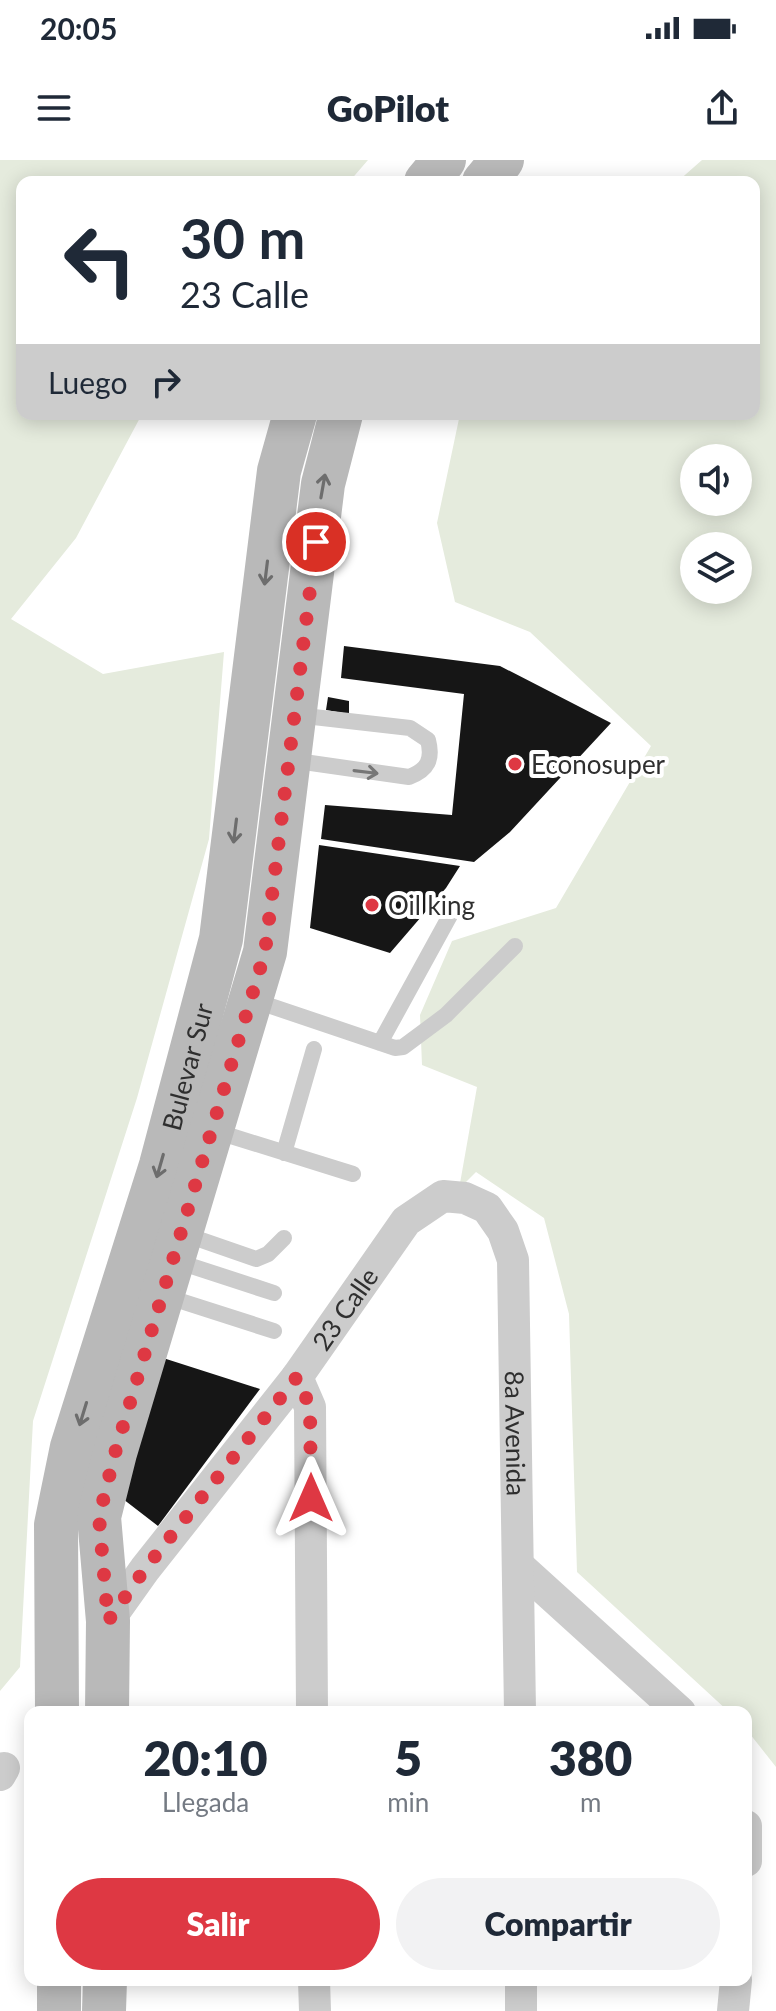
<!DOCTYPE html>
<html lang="es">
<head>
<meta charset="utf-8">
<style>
	:root { --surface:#fff; --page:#f2f2f3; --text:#1f2937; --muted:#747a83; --accent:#de3843 }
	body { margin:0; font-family:Lato,sans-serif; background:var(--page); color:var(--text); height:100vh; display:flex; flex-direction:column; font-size:30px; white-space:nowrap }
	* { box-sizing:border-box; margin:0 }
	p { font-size:26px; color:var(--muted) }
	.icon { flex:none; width:44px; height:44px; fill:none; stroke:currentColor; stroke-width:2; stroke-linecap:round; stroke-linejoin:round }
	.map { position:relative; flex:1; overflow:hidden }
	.side { position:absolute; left:24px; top:1546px; width:728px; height:280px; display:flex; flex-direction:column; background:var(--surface); border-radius:16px; box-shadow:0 4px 20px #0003 }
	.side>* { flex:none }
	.top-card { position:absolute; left:16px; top:16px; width:744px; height:244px; border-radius:16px; box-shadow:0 4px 20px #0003; background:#fff; color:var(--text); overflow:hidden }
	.fabs { position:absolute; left:680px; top:284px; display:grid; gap:16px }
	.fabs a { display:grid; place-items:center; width:72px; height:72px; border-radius:50%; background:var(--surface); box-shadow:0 4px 20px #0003; font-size:40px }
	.pin { position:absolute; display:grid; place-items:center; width:68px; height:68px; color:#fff; margin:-34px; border:4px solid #fff; border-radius:50%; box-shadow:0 2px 8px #0007 }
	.me { position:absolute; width:88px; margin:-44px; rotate:0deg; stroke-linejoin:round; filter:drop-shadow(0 0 6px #0008) }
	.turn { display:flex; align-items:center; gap:28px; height:168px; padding:0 32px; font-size:36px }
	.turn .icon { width:104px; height:104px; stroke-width:2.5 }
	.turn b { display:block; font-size:56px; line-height:68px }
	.then { display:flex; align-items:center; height:76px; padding:0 32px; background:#0003; gap:16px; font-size:30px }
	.eta { display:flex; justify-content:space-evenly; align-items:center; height:136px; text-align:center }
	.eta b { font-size:48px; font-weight:800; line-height:56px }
	.cta { display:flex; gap:16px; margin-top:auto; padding:16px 32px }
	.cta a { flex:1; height:92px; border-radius:48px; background:var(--accent); color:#fff; font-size:32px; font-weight:800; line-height:92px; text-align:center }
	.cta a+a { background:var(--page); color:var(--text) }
	.status { display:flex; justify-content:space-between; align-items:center; height:56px; padding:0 40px; background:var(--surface); direction:ltr }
	.status svg { height:22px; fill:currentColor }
	header { display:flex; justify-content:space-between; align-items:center; height:104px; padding:0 32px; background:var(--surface); font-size:36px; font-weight:800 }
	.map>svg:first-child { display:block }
</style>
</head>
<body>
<div class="status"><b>20:05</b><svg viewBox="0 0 49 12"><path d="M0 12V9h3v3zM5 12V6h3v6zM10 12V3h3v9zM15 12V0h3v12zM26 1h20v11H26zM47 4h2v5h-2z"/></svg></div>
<header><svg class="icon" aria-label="menu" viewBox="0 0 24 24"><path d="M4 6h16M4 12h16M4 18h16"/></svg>GoPilot<svg class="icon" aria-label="share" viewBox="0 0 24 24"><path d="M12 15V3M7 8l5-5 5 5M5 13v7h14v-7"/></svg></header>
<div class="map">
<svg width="776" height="1851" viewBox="0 0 776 1851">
	<rect width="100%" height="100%" fill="#fff"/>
	<!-- green -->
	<path fill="#e5ebdd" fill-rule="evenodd" d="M0,0H368L349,22H22V254H142L76,378L11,459L103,514L224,492L209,679L137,938L33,1261L20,1507L0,1531Z
		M702,0H776V1607L746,1569V1552H729L577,1412L569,1154L544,1058L476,1012L459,1029L477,927L422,905L420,855L452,781L556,748L651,586L530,472L455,442L437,363L460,254H754V22H677ZM694,298H738V342H694ZM694,386H738V430H694Z"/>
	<!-- building -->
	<path fill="#161616" d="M344,486L500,506L611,563L510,672L474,702L321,679L325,645L452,655L464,534L341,518Z
		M328,537L349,541V554L326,550Z
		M319,685L460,706L446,728L390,793L310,768Z
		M160,1197L260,1229L158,1366L123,1339Z"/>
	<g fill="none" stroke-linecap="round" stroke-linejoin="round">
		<!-- service -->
		<path stroke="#ccc" stroke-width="16" d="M290,600L409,617C428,610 433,599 428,580L410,568L296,555
			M253,840L395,888L403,887L446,855L515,786
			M380,883L453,750
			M215,971L353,1014
			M284,993L314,889
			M184,1074L256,1099L268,1094L284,1078
			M176,1101L274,1133
			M165,1136L274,1171"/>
		<!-- minor -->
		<g stroke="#ccc" stroke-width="32">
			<path d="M297,1217L310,1247L312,1552"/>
			<path d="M520,1407L680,1552"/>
			<path id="s1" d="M108,1461L145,1409L297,1217L406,1061L443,1036L465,1038L487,1048L503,1071L513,1100L520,1552"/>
			<path d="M0,1615L4,1608"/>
			<path d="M746,1666V1701"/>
			<path d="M314,1820L315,1851"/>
			<path d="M521,1820V1851"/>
			<path d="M733,1851L736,1820"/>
		</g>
		<!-- secondary -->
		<g stroke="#b9b9b9" stroke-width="44">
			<path d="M426,22L444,0"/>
			<path d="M484,22L502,0"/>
			<path id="s2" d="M57,1552L56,1365L72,1287L161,1005L221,779L279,311L295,254"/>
			<path d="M107,1552L108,1461L99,1357L115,1293L265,792L323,324L341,254"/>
			<path d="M59,1820V1851"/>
			<path d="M104,1851L105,1820"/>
		</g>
	</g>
	<!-- one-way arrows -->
	<defs><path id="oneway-shaft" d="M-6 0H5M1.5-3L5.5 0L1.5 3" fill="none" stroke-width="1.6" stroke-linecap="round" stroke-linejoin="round" transform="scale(2)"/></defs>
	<g stroke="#6d6d6d">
		<use href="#oneway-shaft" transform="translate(323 326) rotate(-80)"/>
		<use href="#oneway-shaft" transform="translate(266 413) rotate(97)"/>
		<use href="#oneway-shaft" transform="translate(235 671) rotate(97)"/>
		<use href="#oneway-shaft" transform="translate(160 1006) rotate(106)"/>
		<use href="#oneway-shaft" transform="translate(83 1254) rotate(107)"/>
	</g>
	<use stroke="#767676" href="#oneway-shaft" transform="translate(366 612) rotate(7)"/>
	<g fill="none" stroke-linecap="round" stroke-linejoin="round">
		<!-- route -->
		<path stroke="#de3843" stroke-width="14" stroke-dasharray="0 25.2" d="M311,1338L310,1247L297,1217L145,1409L108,1461L99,1357L115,1293L265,792L316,382"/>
	</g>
	<!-- markers -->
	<g fill="#de3843" stroke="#fff" stroke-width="3">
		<circle cx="515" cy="604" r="8"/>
		<circle cx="372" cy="745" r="8"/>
	</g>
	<g text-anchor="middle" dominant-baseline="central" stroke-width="8" stroke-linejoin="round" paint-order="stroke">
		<!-- poi labels -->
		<g font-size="26" fill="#2f2f2f" stroke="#fff" text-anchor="start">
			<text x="531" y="604">Econosuper</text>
			<text x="388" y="745">Oil king</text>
		</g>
		<!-- street labels -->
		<g font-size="26" fill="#2f2f2f" stroke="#fff">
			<text stroke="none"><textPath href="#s2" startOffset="664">Bulevar Sur</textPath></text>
			<text stroke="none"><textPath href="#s1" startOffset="392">23 Calle</textPath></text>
			<text stroke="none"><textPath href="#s1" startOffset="822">8a Avenida</textPath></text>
		</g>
	</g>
</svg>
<div class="fabs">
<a><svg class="icon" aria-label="sound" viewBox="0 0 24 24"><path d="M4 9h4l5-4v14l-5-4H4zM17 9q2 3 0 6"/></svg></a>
<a><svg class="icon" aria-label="layers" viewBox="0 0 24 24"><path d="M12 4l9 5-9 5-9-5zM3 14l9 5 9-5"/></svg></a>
</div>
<div class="pin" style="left:316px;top:382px;background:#d93025"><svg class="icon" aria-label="arrive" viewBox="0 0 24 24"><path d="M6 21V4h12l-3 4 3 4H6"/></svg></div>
<svg class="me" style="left:311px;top:1338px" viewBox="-20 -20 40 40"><path d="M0-17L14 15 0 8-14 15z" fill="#de3843" stroke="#fff" stroke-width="4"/></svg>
<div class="top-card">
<div class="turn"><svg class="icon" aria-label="left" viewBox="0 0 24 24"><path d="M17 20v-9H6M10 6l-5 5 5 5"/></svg><div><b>30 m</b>23 Calle</div></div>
<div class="then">Luego<svg class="icon" aria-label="right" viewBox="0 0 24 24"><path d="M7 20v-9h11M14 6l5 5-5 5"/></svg></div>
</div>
<section class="side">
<div class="eta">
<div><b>20:10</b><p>Llegada</p></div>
<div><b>5</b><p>min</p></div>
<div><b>380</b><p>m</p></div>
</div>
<div class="cta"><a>Salir</a><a>Compartir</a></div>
</section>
</div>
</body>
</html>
